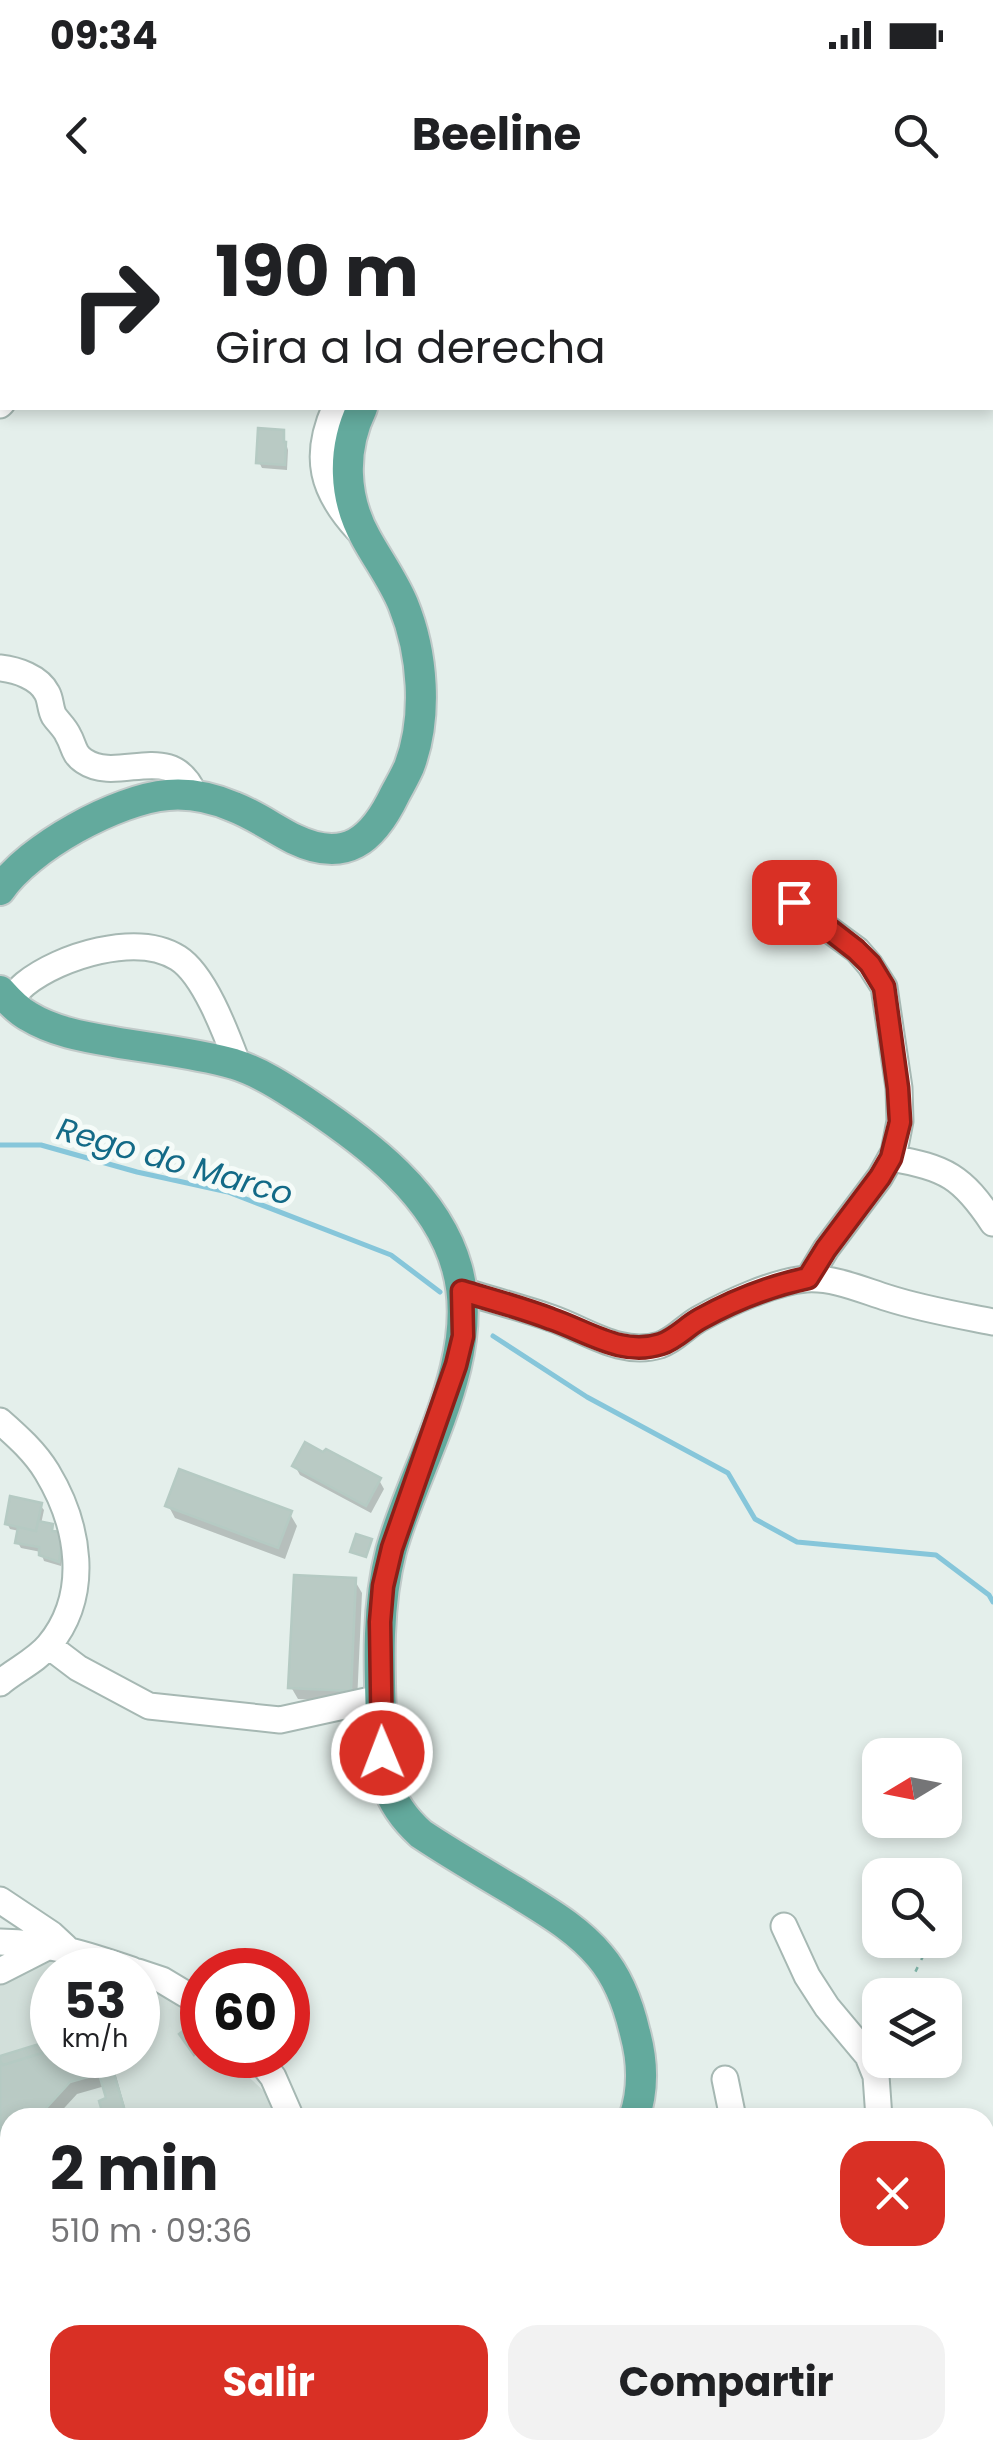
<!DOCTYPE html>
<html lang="es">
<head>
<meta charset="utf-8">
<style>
	:root { --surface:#fff; --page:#f2f2f2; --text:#202124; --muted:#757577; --accent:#d93025 }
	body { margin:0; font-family:Poppins,sans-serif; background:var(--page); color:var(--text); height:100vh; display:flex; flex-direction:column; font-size:38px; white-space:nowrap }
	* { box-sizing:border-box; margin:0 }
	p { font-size:32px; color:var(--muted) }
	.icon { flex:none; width:55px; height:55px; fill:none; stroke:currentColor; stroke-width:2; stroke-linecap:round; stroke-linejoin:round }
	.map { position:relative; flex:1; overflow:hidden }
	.side { position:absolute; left:0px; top:1908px; width:995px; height:352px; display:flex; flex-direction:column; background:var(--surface); border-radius:30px 30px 0 0; box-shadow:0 5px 15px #0003 }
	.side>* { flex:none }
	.guide { position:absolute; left:0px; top:0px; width:995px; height:210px; box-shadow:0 5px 15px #0003; background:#fff; color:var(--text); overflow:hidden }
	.needle { width:65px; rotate:260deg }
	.fabs { position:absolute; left:862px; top:1538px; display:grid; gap:20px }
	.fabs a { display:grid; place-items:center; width:100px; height:100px; border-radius:20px; background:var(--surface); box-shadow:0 5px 15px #0003; font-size:50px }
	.speed { position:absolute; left:30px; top:1748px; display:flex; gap:20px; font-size:50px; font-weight:700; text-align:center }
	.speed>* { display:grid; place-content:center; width:130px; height:130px; border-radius:50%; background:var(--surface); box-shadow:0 5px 15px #0003; line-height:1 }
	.speed small { font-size:25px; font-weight:400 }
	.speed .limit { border:15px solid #d22; background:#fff; color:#111 }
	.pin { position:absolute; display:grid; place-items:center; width:85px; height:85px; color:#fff; margin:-42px; border-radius:20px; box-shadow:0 5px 15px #0006 }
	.me { position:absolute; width:110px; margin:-55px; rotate:359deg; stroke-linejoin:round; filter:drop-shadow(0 0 8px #0008) }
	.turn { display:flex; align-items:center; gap:35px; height:210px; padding:0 50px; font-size:45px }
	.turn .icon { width:130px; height:130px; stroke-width:2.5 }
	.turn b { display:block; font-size:70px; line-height:85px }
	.round { display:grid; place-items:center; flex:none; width:105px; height:105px; border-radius:30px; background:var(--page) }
	.headline { display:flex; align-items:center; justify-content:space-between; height:170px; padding:0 50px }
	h1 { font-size:60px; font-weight:700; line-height:75px }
	.action { display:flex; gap:20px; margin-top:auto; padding:20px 50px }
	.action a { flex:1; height:115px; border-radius:30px; background:var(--accent); color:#fff; font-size:40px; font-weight:700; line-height:115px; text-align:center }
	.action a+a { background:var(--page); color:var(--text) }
	.status { display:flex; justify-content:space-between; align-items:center; height:70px; padding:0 50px; background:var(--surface); direction:ltr }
	.status svg { height:28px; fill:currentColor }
	header { display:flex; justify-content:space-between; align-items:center; height:130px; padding:0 50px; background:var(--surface); font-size:45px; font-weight:700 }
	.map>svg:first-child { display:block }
</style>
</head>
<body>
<div class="status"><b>09:34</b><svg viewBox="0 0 49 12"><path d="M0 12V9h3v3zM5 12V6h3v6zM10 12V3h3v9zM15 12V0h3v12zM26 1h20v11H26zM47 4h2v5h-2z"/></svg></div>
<header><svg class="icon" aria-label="back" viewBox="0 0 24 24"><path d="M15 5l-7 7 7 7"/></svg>Beeline<svg class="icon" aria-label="search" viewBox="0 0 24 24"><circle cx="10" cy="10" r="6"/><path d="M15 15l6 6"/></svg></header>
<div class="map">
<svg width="993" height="2259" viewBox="0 0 993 2259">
	<rect width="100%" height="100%" fill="#e4efeb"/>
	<!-- built -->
	<path fill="#d2dfda" d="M0,1750L63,1759L93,1770H52V1855H138V1786L170,1798L202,1832V1855H225L267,1894L273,1917L10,1918V2250H283L278,2259H0Z"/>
	<!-- shadow -->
	<path fill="#0003" d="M283,233L288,250L287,270L262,268L259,262Z
		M295,1266L379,1280L384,1289L371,1313L300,1275Z
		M40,1305L44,1310L41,1324L51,1326L55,1334L65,1340L61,1366L44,1361L41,1352L21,1348L18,1343L19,1331L10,1329L7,1323Z
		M168,1305L290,1314L297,1326L285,1359L175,1318Z
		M355,1381L362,1393L357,1502L298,1499L291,1487Z
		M52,1842V1855H110L128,1918H106L109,1900L105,1886L77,1894L55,1918H10V2008L0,2006V1858Z
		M0,2045L10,2047V2077L0,2075Z
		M85,2250H116L121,2256L120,2259H92Z
		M231,2250H270V2253L262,2254V2259H222L232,2258Z"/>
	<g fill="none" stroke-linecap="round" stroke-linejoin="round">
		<!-- stream -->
		<path stroke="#86c6da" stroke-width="5" d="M0,945H41L137,972L228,992L391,1055L440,1092
			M493,1136L587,1197L728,1273L755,1319L797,1342L936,1355L989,1395L993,1402"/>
	</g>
	<!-- building -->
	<path fill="#b9cac4" stroke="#b5cac3" stroke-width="2.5" d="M258,228L284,230V242H286L285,265L256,263Z
		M305,1242L323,1252L326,1249L381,1278L366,1306L292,1266Z
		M179,1269L292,1311L278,1348L165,1306Z
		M10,1296L42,1303L36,1331L5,1324Z
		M38,1321L53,1324L52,1331L63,1332L59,1362L39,1355V1347L15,1343L18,1327L36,1331Z
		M356,1334L372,1339L366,1357L350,1352Z
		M294,1375L356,1378L351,1491L288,1488Z
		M52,1827V1850L3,1865L0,1861V1856L49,1841L46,1829Z
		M188,1827L202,1847L194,1855L179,1834Z
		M52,1850V1855H108L113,1870L70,1882L37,1918H10V1947L4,1972L0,1971V1861L3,1865Z
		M113,1870L127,1918H104L99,1901L106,1898L99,1874Z
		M0,1982L10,1984V2002L0,1999Z
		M0,2042L10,2045V2067L0,2065Z
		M83,2250H110L108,2259L89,2258L91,2253Z
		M228,2250H259V2251L241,2253L242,2259H207L229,2256Z"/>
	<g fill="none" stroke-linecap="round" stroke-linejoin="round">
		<defs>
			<path id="minor" d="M414,2L415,0
				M769,2L770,0
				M992,80L993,81
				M0,173L2,172
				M0,205L2,203
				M335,208C313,257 322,291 358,330
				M0,468C17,470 39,477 47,493C51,500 50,509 54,516C58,522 65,528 68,535C74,545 73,554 84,561C119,585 172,538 195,596
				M781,686L794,702L812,717L857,750L870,765L884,787L899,888L900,921L894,952L880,977L826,1049L808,1079
				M9,801C14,795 19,789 25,784C60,756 137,732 178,758C205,775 227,836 238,865
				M891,958C946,968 962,976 993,1023
				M462,1091C492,1100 522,1108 551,1118C586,1130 621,1157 660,1145C675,1140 685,1127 699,1119C728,1103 773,1082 806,1079C834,1077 862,1090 888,1098C922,1109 958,1115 993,1122
				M0,1221C17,1236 35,1252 47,1272C79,1325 91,1394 49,1445C36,1461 15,1470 0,1483
				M49,1446L78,1468L149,1506L280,1520L380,1498
				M0,1700L51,1734L65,1747
				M784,1726L807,1776L827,1807L868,1856L876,1876L879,1918
				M0,1742C51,1743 85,1754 132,1770
				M0,1771L49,1746
				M138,1772L162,1780L202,1804
				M256,1855L273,1877L291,1918
				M725,1879L733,1918
				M985,2020L993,2019
				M295,2259L298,2250
				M776,2259L781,2250"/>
			<path id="major" d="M600,2L603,0
				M0,690C28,648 117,599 168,595C191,593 213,598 234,607C255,615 274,629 294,639C346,664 373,640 395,594C400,585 405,576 409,567C428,517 423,453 403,404C393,380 378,360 366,338C343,297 342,249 362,208
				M0,791C8,800 17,810 28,816C54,832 85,837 114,842C154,849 195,853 234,864C260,872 284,888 307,903C367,943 437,995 457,1068C483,1160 415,1263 391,1351C377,1406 379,1462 381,1517C382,1568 381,1598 421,1634C451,1654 482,1672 514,1691C544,1710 577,1728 600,1756C618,1777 629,1807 635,1833C643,1862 644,1889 634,1918
				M516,2259L518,2250"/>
		</defs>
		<!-- minor casing -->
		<use href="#minor" stroke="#a6b8b3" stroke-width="29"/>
		<!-- major casing -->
		<use href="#major" stroke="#c1cac9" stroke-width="34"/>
		<!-- path -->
		<path stroke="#81b6aa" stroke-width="2.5" stroke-dasharray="5 8" stroke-linecap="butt" d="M945,1708L946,1703
			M904,1795L931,1740"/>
		<!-- minor -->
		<use href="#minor" stroke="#fff" stroke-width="25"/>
		<!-- major -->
		<use href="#major" stroke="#63aa9d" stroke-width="30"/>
	</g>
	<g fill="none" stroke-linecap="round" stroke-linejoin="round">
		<defs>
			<path id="route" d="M382,1553L380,1422L383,1386L392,1348L456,1165L463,1136L462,1091C492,1100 522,1108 551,1119C587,1131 622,1157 661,1144C676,1139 687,1126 700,1119C734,1100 770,1086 808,1078L826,1049L880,977L891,958L900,922L898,888L884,787L870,764L856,750L794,702"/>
		</defs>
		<!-- route casing -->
		<use href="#route" stroke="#8d1f18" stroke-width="25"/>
		<!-- route -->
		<use href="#route" stroke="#d93025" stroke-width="18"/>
	</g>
	<g text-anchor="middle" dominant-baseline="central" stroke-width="10" stroke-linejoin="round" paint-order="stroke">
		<!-- water labels -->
		<g font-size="32" font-style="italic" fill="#136a87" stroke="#f5fbf8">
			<text transform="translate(175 961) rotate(16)">Rego do Marco</text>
		</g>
	</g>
</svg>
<div class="fabs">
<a><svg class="needle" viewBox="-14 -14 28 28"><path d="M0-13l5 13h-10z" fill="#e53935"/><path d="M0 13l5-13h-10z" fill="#757577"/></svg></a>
<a><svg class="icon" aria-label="search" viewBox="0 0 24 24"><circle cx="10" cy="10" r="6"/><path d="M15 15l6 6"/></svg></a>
<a><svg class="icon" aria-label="layers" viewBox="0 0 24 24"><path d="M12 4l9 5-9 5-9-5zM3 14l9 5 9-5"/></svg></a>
</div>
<div class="speed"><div>53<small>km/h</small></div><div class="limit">60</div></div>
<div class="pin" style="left:794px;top:702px;background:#d93025"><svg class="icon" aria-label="arrive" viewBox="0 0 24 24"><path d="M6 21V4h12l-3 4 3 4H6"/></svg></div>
<svg class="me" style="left:382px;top:1553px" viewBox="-20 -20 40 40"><circle r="17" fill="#d93025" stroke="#fff" stroke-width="3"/><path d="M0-11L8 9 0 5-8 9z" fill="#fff"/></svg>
<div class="guide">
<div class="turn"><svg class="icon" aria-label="right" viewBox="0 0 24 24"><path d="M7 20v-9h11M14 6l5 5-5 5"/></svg><div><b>190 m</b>Gira a la derecha</div></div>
</div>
<section class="side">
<div class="headline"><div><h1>2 min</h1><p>510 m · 09:36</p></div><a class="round" style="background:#d93025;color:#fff"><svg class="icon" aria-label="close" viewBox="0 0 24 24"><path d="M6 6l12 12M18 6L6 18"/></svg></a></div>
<div class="action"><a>Salir</a><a>Compartir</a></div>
</section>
</div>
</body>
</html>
